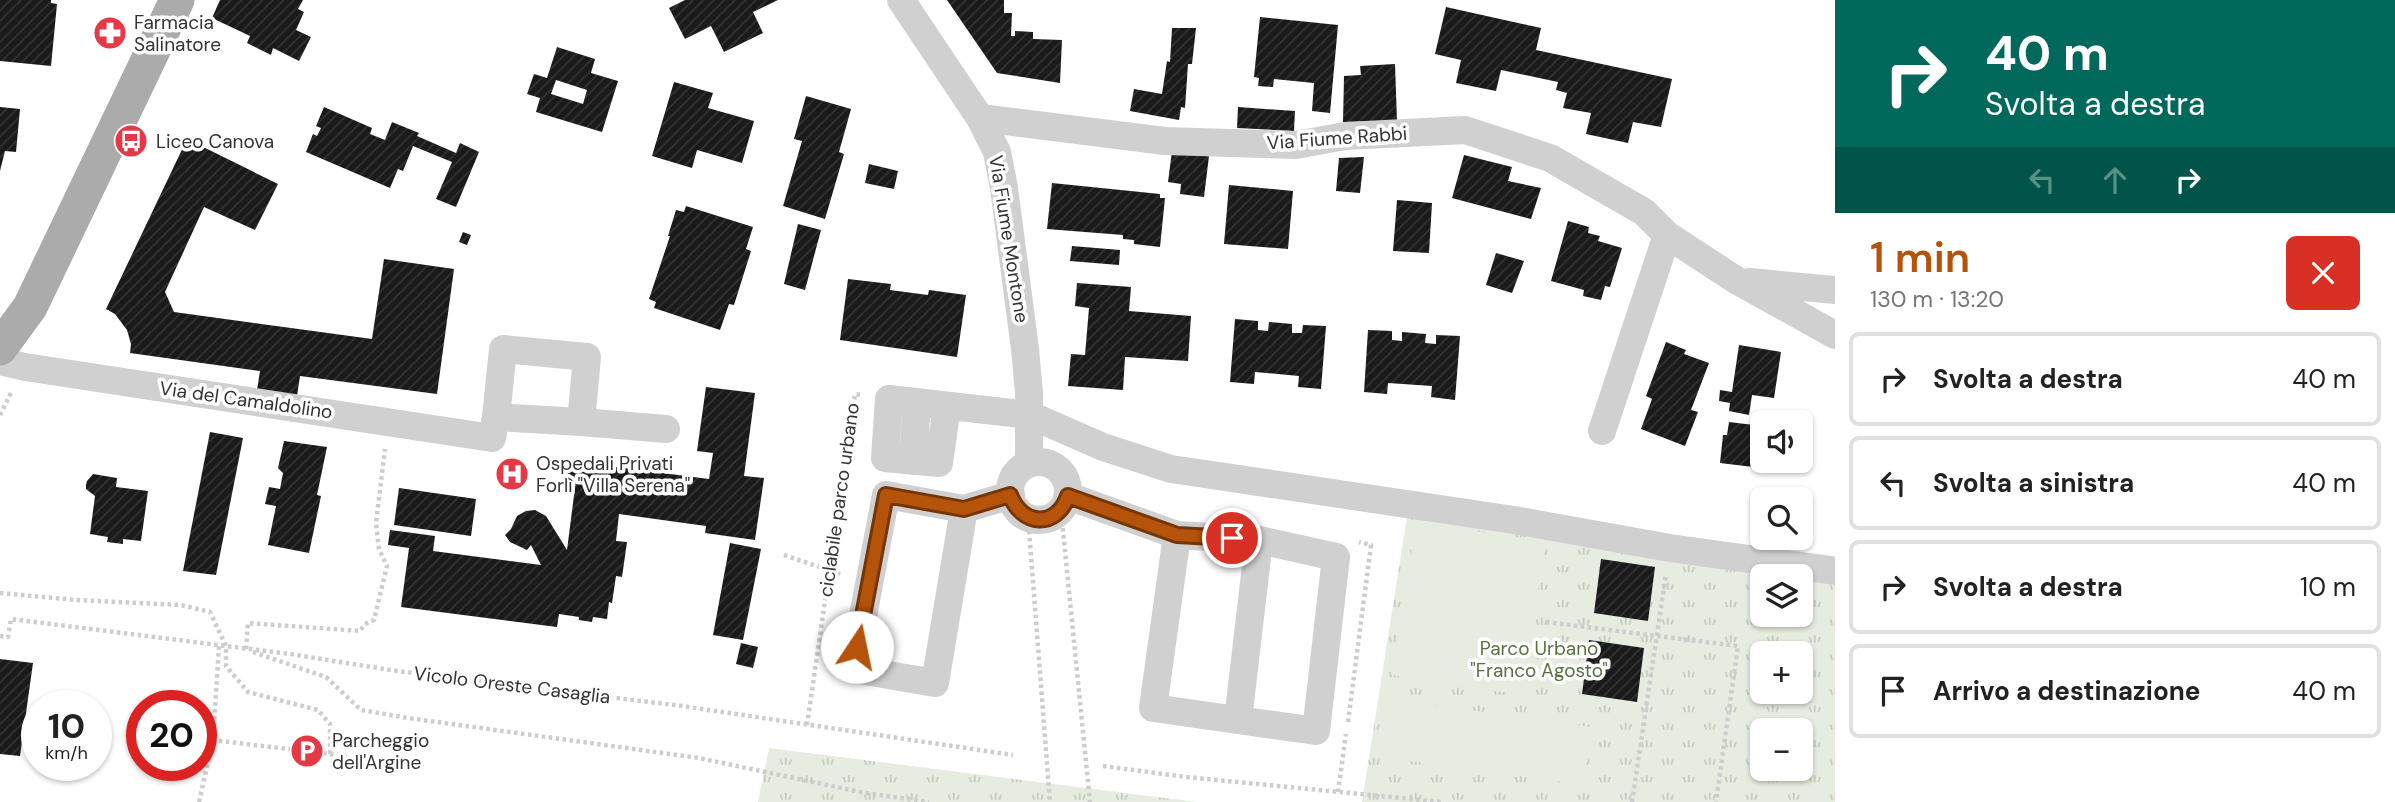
<!DOCTYPE html>
<html lang="it">
<head>
<meta charset="utf-8">
<style>
	:root { --surface:#fff; --page:#f2f2f2; --text:#222; --muted:#767676; --line:#e0e0e0; --accent:#b45309 }
	body { margin:0; font-family:"DM Sans",sans-serif; background:var(--page); color:var(--text); height:100vh; display:flex; flex-direction:column; font-size:26px; white-space:nowrap }
	* { box-sizing:border-box; margin:0 }
	p { font-size:23px; color:var(--muted) }
	.icon { flex:none; width:38px; height:38px; fill:none; stroke:currentColor; stroke-width:2; stroke-linecap:round; stroke-linejoin:round }
	.map { position:relative; flex:1; overflow:hidden }
	.side { display:flex; flex-direction:column; background:var(--surface); width:560px }
	.side>* { flex:none }
	.hud { background:#00695c; color:#fff; overflow:hidden }
	.buttons { position:absolute; left:1750px; top:410px; display:grid; gap:14px }
	.buttons a { display:grid; place-items:center; width:63px; height:63px; border-radius:10px; background:var(--surface); box-shadow:0 2px 5px #0004; font-size:35px }
	.speed { position:absolute; left:21px; top:690px; display:flex; gap:14px; font-size:35px; font-weight:700; text-align:center }
	.speed>* { display:grid; place-content:center; width:91px; height:91px; border-radius:50%; background:var(--surface); box-shadow:0 2px 5px #0004; line-height:1 }
	.speed small { font-size:18px; font-weight:400 }
	.speed .limit { border:10px solid #d22; background:#fff; color:#111 }
	.pin { position:absolute; display:grid; place-items:center; width:60px; height:60px; color:#fff; margin:-30px; border:4px solid #fff; border-radius:50%; box-shadow:0 2px 7px #0007 }
	.me { position:absolute; width:77px; margin:-38px; rotate:11deg; stroke-linejoin:round; filter:drop-shadow(0 0 5px #0008) }
	.turn { display:flex; align-items:center; gap:24px; height:147px; padding:0 35px; font-size:32px }
	.turn .icon { width:91px; height:91px; stroke-width:2.5 }
	.turn b { display:block; font-size:49px; line-height:60px }
	.lanes { display:flex; align-items:center; height:66px; padding:0 35px; background:#0003; justify-content:center; gap:35px; direction:ltr }
	.lanes .off { opacity:.35 }
	.round { display:grid; place-items:center; flex:none; width:74px; height:74px; border-radius:10px; background:var(--page) }
	.headline { display:flex; align-items:center; justify-content:space-between; height:119px; padding:0 35px }
	h1 { font-size:42px; font-weight:600; line-height:52px; color:var(--accent) }
	ul { padding:0; list-style:none }
	li { display:flex; align-items:center; gap:21px; height:94px; margin:0 14px 10px; padding:0 21px; border:4px solid var(--line); border-radius:10px }
	li div { flex:1 }
	li b { display:block; font-size:26px }
	li em { font-style:normal }
	main { display:flex; flex:1; min-height:0 }
	.map>svg:first-child { display:block }
</style>
</head>
<body>
<main>
<div class="map">
<svg width="1835" height="802" viewBox="0 0 1835 802">
	<defs>
		<pattern id="grass-tufts" width="24" height="20" patternUnits="userSpaceOnUse" patternTransform="scale(1.75)"><rect width="24" height="20" fill="#e6ecdf"/><path d="M3 7l-1-3M5 7V3M7 7l1-3M15 17l-1-3M17 17v-4M19 17l1-3" fill="none" stroke="#c6cbc0"/></pattern>
		<pattern id="building-hatch" width="6" height="6" patternUnits="userSpaceOnUse" patternTransform="scale(1.75)"><rect width="6" height="6" fill="#1a1a1a"/><path d="M-1 1l2-2M0 6l6-6M5 7l2-2" fill="none" stroke="#333"/></pattern>
	</defs>
	<rect width="100%" height="100%" fill="#fff"/>
	<!-- grass -->
	<path fill="url(#grass-tufts)" fill-rule="evenodd" d="M1411,491L1672,535L1835,556V802H1362ZM1762,576H1801V614H1762ZM1762,653H1801V691H1762ZM1762,730H1801V768H1762Z
		M769,748L1197,802H758Z"/>
	<!-- pitch -->
	<path fill="#e6ecdf" d="M1416,522L1545,542L1522,695L1392,675Z
		M1390,699L1591,727L1583,785L1382,757Z"/>
	<!-- building -->
	<path fill="url(#building-hatch)" fill-rule="evenodd" d="M0,0H51V3L57,4L51,66L0,61Z
		M220,0H303L298,9L304,12L296,30L311,37L299,61L273,48L271,55L247,43L250,36L212,18Z
		M685,0H778L753,12L763,33L724,52L711,26L685,39L669,8Z
		M947,0H1004V13H1012L1011,36H1015V31L1033,32V39L1062,40L1060,83L997,73Z
		M1446,7L1541,28L1536,50L1672,79L1661,127L1633,122L1628,143L1586,134L1591,113L1563,108L1567,93L1556,90L1558,82L1501,70L1496,91L1456,83L1461,60L1435,54Z
		M1260,17L1338,25L1330,113L1312,111L1314,83L1274,79L1273,87L1258,86L1259,78L1254,77Z
		M1172,28H1196L1192,64H1188L1185,108L1181,107L1179,120L1130,111L1134,89L1162,94L1167,61L1170,62Z
		M557,47L595,59L591,73L618,81L602,132L536,112L540,98L527,94L534,74L547,78ZM556,80L587,90L583,104L551,94Z
		M1395,64L1397,121L1343,122L1344,76L1361,75L1360,66Z
		M674,82L713,93L708,108L754,121L742,163L697,150L692,168L652,156Z
		M806,96L851,109L839,152L844,154L825,219L783,206L802,141L794,139Z
		M0,107L20,109L16,152L5,151L0,171Z
		M324,107L372,128L370,134L385,140L392,122L419,133L417,136L456,153L460,143L479,152L456,207L436,199L452,162L413,146L403,171L398,169L390,188L306,152L313,134L317,136L321,128L316,126Z
		M1238,107L1295,111L1294,131L1237,128Z
		M187,139L278,184L255,230L204,207L165,292L174,312L372,339L384,259L454,269L437,394L300,376L297,396L257,390L260,371L130,353L131,344L127,330L115,314L106,309Z
		M1172,151L1209,156L1204,197L1180,194L1181,184L1168,182Z
		M1464,155L1512,167L1508,181L1541,188L1531,219L1452,198Z
		M1364,157L1360,193L1336,191L1339,158Z
		M869,164L898,171L894,189L865,183Z
		M1052,183L1160,194V198H1165L1160,247L1134,244V240L1123,239V235L1047,229Z
		M1229,185L1293,191L1288,249L1224,244Z
		M1397,200L1432,203L1429,253L1393,251Z
		M686,206L753,227L746,249L751,251L734,305L729,304L720,330L654,308L656,302L649,299L670,236H668L676,210L684,212Z
		M1568,221L1589,227L1588,233L1600,236L1598,241L1622,248L1610,287L1605,286L1601,300L1583,296L1584,290L1551,281Z
		M798,224L821,230L805,290L784,284Z
		M463,232L471,235L467,245L459,242Z
		M1072,246L1120,250L1119,265L1070,261Z
		M1496,253L1524,261L1512,293L1486,285Z
		M848,279L891,284L890,290L928,295L929,290L966,295L957,357L840,340Z
		M1077,283L1131,287L1129,311L1191,316L1188,361L1125,357L1123,390L1068,386L1071,354L1085,355L1089,308L1075,306Z
		M1235,319L1258,321V330L1268,331L1269,322L1292,324V333H1302L1303,325L1326,326L1321,389L1298,387L1299,376L1255,372L1254,384L1230,382Z
		M1368,330L1392,331V340L1402,341V332L1426,334L1425,343L1436,344V335L1460,336L1455,400L1431,397L1432,386L1388,383L1387,394L1364,392Z
		M1666,342L1686,350L1684,354L1709,363L1691,410L1698,412L1685,446L1641,429L1652,399L1646,396Z
		M1739,345L1781,352L1774,398L1752,395L1749,415L1729,411L1730,403L1719,401L1720,390L1732,392Z
		M706,387L755,393L744,476L764,478L755,540L705,533L706,526L619,514L616,541L627,542L622,577L616,576L612,603L609,602L607,619L593,617L592,622L579,620V617L559,614L557,627L401,607L409,548L388,545L390,530L435,536L433,551L541,565L531,545L527,550L510,542L505,535L511,529L517,516L526,511L535,510L546,516L567,550L576,480L567,479L569,461L709,479L713,453L697,451Z
		M1729,422L1762,426V460H1787L1786,471L1720,463L1723,435H1727Z
		M210,432L243,438L216,575L183,571Z
		M284,441L327,447L317,495L321,496L309,553L268,545L276,506L265,504L269,487L280,489L283,473L278,468Z
		M93,474L117,478L116,487L148,491L141,541L123,539V544L107,542L108,537L90,534L95,496L86,489V485L87,481Z
		M399,488L476,499L471,536L394,525Z
		M730,543L761,549L743,640L713,635Z
		M1601,559L1655,567L1648,621L1594,613Z
		M1589,640L1644,648L1637,702L1582,694Z
		M741,643L758,647L753,668L736,664Z
		M0,659L33,663L20,756L0,754Z"/>
	<g fill="none" stroke-linecap="round" stroke-linejoin="round">
		<!-- path -->
		<path stroke="#cdcdcd" stroke-width="4.5" stroke-dasharray="3.5 3.5" stroke-linecap="butt" d="M0,415L12,391
			M1028,517L1050,802
			M1062,521L1090,802
			M784,555L843,575
			M0,593L76,600L181,605L210,612L226,646V666L248,692L318,710L330,724V754L213,740
			M1546,622L1738,646L1716,802
			M0,636L8,637L11,619L290,654L397,671L682,706L1013,755
			M246,649L248,623L360,631L365,624L374,620L387,566L379,549L376,523L385,449
			M253,652L326,677L361,710L408,718L699,758L865,793L929,802
			M1348,722L1371,545L1359,542
			M807,725L855,394L862,395
			M330,754L345,756L342,776
			M1103,766L1186,777L1442,802
			M1338,792L1346,734
			M199,802L213,740L219,646
			M1632,802L1666,574"/>
		<!-- minor -->
		<path stroke="#d0d0d0" stroke-width="28" d="M901,0L980,118L997,152L1004,188L1025,349L1029,393V464
			M980,118L1165,141L1296,145L1345,136L1465,130L1550,158L1644,212L1667,235L1736,280L1835,335
			M1749,282L1835,290
			M0,361L25,367L492,438L496,417L503,349L587,357L581,422L666,429
			M947,406L939,463L885,458L889,399L1030,415L1103,447L1171,469L1514,520L1670,548L1835,571
			M496,417L581,422
			M1602,431L1667,235
			M913,461L917,403
			M1010 491a29 29 0 1 1 58 0a29 29 0 1 1-58 0Z
			M1068,496L1177,535L1259,540L1336,557L1316,731L1153,708L1177,535
			M964,509L935,683L853,669L886,495L964,509L1011,495
			M1238,720L1259,540"/>
		<!-- major -->
		<path stroke="#ababab" stroke-width="35" d="M0,348L30,307L177,0"/>
	</g>
	<g fill="none" stroke-linecap="round" stroke-linejoin="round">
		<defs>
			<path id="route" d="M857,647L886,495L964,509L1010,495C1022,526 1056,529 1068,496L1177,535L1232,538"/>
		</defs>
		<!-- route casing -->
		<use href="#route" stroke="#753606" stroke-width="18"/>
		<!-- route -->
		<use href="#route" stroke="#b45309" stroke-width="12"/>
	</g>
	<!-- icons -->
	<defs>
		<symbol id="pharmacy-disc" viewBox="-11 -11 22 22"><circle r="9.5" fill="#e63946" stroke="#fff"/><path d="M-2-6h4v4h4v4h-4v4h-4v-4h-4v-4h4Z" fill="#fff"/></symbol>
		<symbol id="bus-disc" viewBox="-11 -11 22 22"><circle r="9.5" fill="#e63946" stroke="#fff"/><path d="M-5-6H5V4H4V6H2V4H-2V6H-4V4H-5ZM-3.5-4V0h7V-4ZM-3.5 1.2v1.5H-2V1.2ZM2 1.2v1.5H3.5V1.2Z" fill="#fff"/></symbol>
		<symbol id="hospital-disc" viewBox="-11 -11 22 22"><circle r="9.5" fill="#e63946" stroke="#fff"/><path d="M-5-5h3v3.5h4V-5h3V5h-3V1.5h-4V5h-3Z" fill="#fff"/></symbol>
		<symbol id="parking-disc" viewBox="-11 -11 22 22"><circle r="9.5" fill="#e63946" stroke="#fff"/><path d="M-3.5-5.5H1a3.5 3.5 0 0 1 0 7H-1V5.5H-3.5ZM-1-3.4V-.6H.8a1.4 1.4 0 0 0 0-2.8Z" fill="#fff"/></symbol>
	</defs>
	<g fill-rule="evenodd">
		<use href="#pharmacy-disc" x="91" y="14" width="38" height="38"/>
		<use href="#bus-disc" x="112" y="122" width="38" height="38"/>
		<use href="#hospital-disc" x="493" y="455" width="38" height="38"/>
		<use href="#parking-disc" x="288" y="732" width="38" height="38"/>
	</g>
	<g text-anchor="middle" dominant-baseline="central" stroke-width="7" stroke-linejoin="round" paint-order="stroke">
		<!-- poi labels -->
		<g font-size="19" fill="#333" stroke="#fff" text-anchor="start">
			<text x="134" y="22">Farmacia<tspan x="134" dy="22">Salinatore</tspan></text>
			<text x="156" y="141">Liceo Canova</text>
			<text x="536" y="463">Ospedali Privati<tspan x="536" dy="22">Forlì "Villa Serena"</tspan></text>
			<text x="332" y="740">Parcheggio<tspan x="332" dy="22">dell'Argine</tspan></text>
		</g>
		<!-- street labels -->
		<g font-size="19" fill="#333" stroke="#fff">
			<text transform="translate(1337 138) rotate(-4)">Via Fiume Rabbi</text>
			<text transform="translate(1009 239) rotate(81)">Via Fiume Montone</text>
			<text transform="translate(246 400) rotate(8)">Via del Camaldolino</text>
			<text transform="translate(839 500) rotate(-82)">ciclabile parco urbano</text>
			<text transform="translate(512 685) rotate(7)">Vicolo Oreste Casaglia</text>
		</g>
		<!-- park labels -->
		<g font-size="19" fill="#56703f" stroke="#fff">
			<text x="1539" y="648">Parco Urbano<tspan x="1539" dy="22">"Franco Agosto"</tspan></text>
		</g>
	</g>
</svg>
<div class="buttons">
<a><svg class="icon" aria-label="sound" viewBox="0 0 24 24"><path d="M4 9h4l5-4v14l-5-4H4zM17 9q2 3 0 6"/></svg></a>
<a><svg class="icon" aria-label="search" viewBox="0 0 24 24"><circle cx="10" cy="10" r="6"/><path d="M15 15l6 6"/></svg></a>
<a><svg class="icon" aria-label="layers" viewBox="0 0 24 24"><path d="M12 4l9 5-9 5-9-5zM3 14l9 5 9-5"/></svg></a>
<a>+</a>
<a>−</a>
</div>
<div class="speed"><div>10<small>km/h</small></div><div class="limit">20</div></div>
<div class="pin" style="left:1232px;top:538px;background:#d93025"><svg class="icon" aria-label="arrive" viewBox="0 0 24 24"><path d="M6 21V4h12l-3 4 3 4H6"/></svg></div>
<svg class="me" style="left:857px;top:647px" viewBox="-20 -20 40 40"><circle r="19" fill="#fff"/><path d="M0-13L10 11 0 6-10 11z" fill="#b45309"/></svg>
</div>
<section class="side">
<div class="hud">
<div class="turn"><svg class="icon" aria-label="right" viewBox="0 0 24 24"><path d="M7 20v-9h11M14 6l5 5-5 5"/></svg><div><b>40 m</b>Svolta a destra</div></div>
<div class="lanes"><svg class="icon off" aria-label="left" viewBox="0 0 24 24"><path d="M17 20v-9H6M10 6l-5 5 5 5"/></svg><svg class="icon off" aria-label="ahead" viewBox="0 0 24 24"><path d="M12 20V5M6 11l6-6 6 6"/></svg><svg class="icon" aria-label="right" viewBox="0 0 24 24"><path d="M7 20v-9h11M14 6l5 5-5 5"/></svg></div>
</div>
<div class="headline"><div><h1>1 min</h1><p>130 m · 13:20</p></div><a class="round" style="background:#d93025;color:#fff"><svg class="icon" aria-label="close" viewBox="0 0 24 24"><path d="M6 6l12 12M18 6L6 18"/></svg></a></div>
<ul>
<li><svg class="icon" aria-label="right" viewBox="0 0 24 24"><path d="M7 20v-9h11M14 6l5 5-5 5"/></svg><div><b>Svolta a destra</b></div><em>40 m</em></li>
<li><svg class="icon" aria-label="left" viewBox="0 0 24 24"><path d="M17 20v-9H6M10 6l-5 5 5 5"/></svg><div><b>Svolta a sinistra</b></div><em>40 m</em></li>
<li><svg class="icon" aria-label="right" viewBox="0 0 24 24"><path d="M7 20v-9h11M14 6l5 5-5 5"/></svg><div><b>Svolta a destra</b></div><em>10 m</em></li>
<li><svg class="icon" aria-label="arrive" viewBox="0 0 24 24"><path d="M6 21V4h12l-3 4 3 4H6"/></svg><div><b>Arrivo a destinazione</b></div><em>40 m</em></li>
</ul>
</section>
</main>
</body>
</html>
